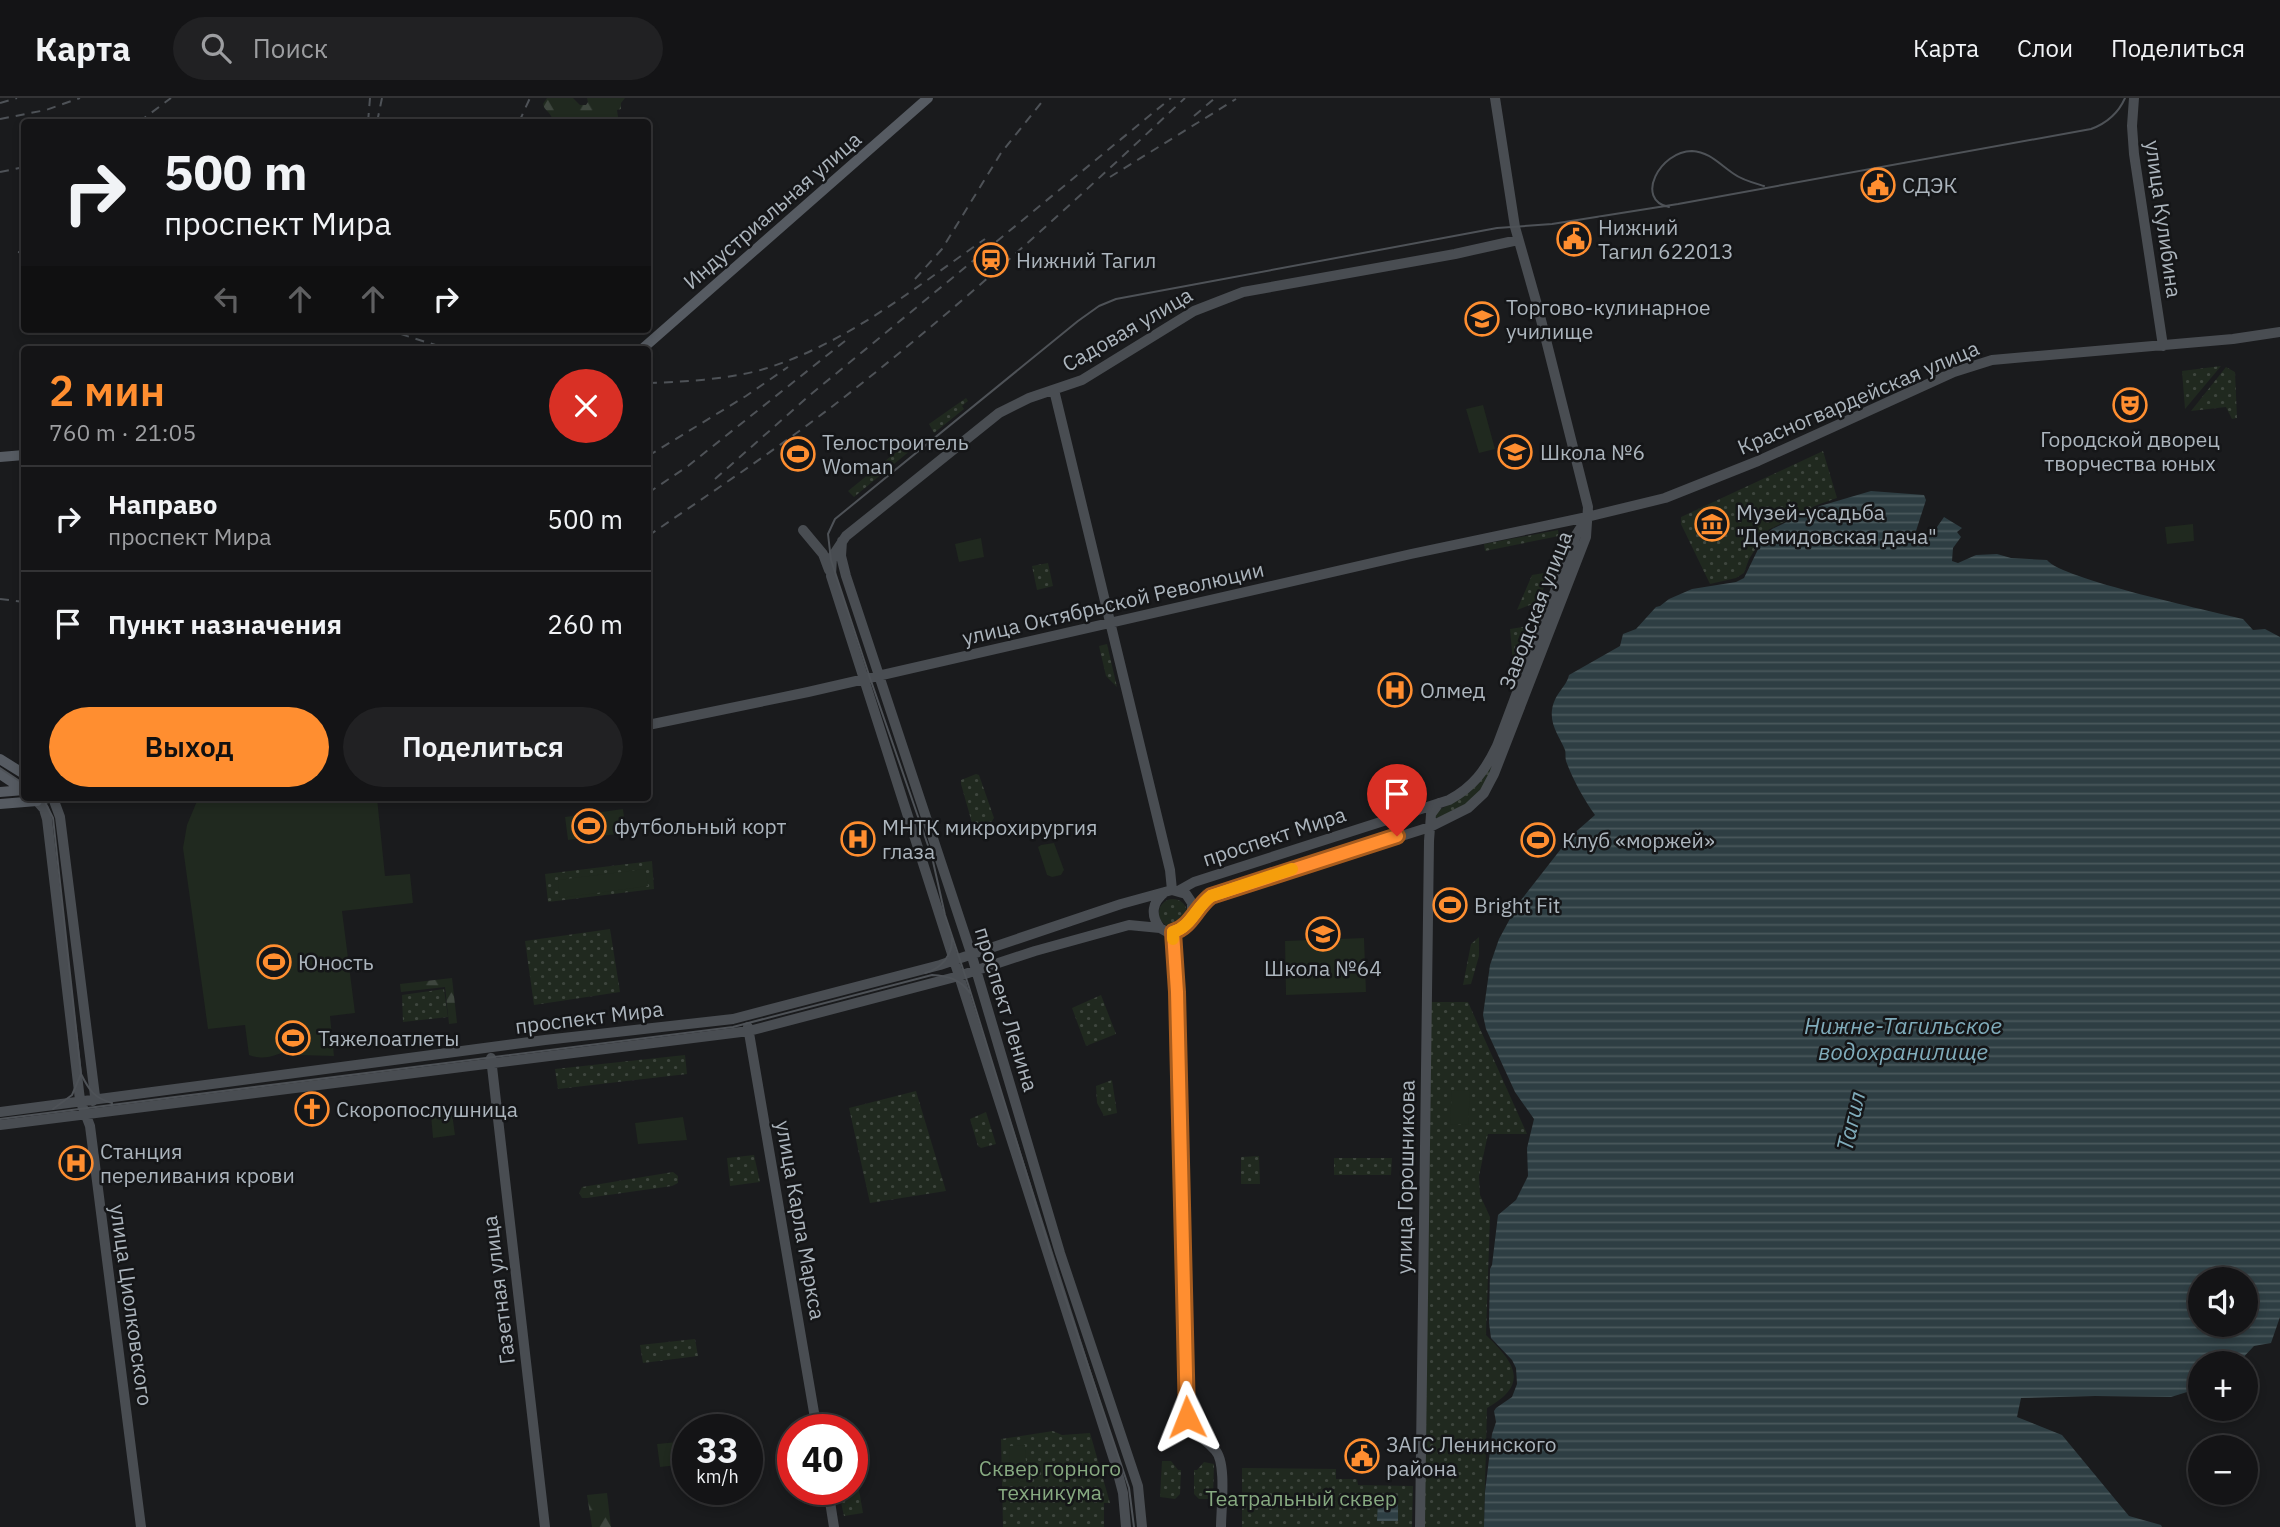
<!DOCTYPE html>
<html lang="ru">
<head>
<meta charset="utf-8">
<style>
	:root { --surface:#141416; --page:#212123; --text:#f1f3f6; --muted:#9d9ea1; --line:#333335; --accent:#ff8e30 }
	body { margin:0; font-family:"IBM Plex Sans",sans-serif; background:var(--page); color:var(--text); height:100vh; display:flex; flex-direction:column; font-size:26px; white-space:nowrap }
	* { box-sizing:border-box; margin:0 }
	p { font-size:23px; color:var(--muted) }
	.icon { flex:none; width:38px; height:38px; fill:none; stroke:currentColor; stroke-width:2; stroke-linecap:round; stroke-linejoin:round }
	.map { position:relative; flex:1; overflow:hidden }
	.drawer { position:absolute; left:21px; top:248px; width:630px; height:455px; display:flex; flex-direction:column; background:var(--surface); border-radius:7px; box-shadow:0 4px 10px #0003,0 0 0 2px var(--line) }
	.drawer>* { flex:none }
	.hud { position:absolute; left:21px; top:21px; width:630px; height:214px; border-radius:7px; box-shadow:0 4px 10px #0003,0 0 0 2px var(--line); background:#141416; color:var(--text); overflow:hidden }
	.fabs { position:absolute; left:2188px; top:1169px; display:grid; gap:14px }
	.fabs a { display:grid; place-items:center; width:70px; height:70px; border-radius:50%; background:var(--surface); box-shadow:0 4px 10px #0003,0 0 0 2px var(--line); font-size:35px }
	.speed { position:absolute; left:672px; top:1316px; display:flex; gap:14px; font-size:35px; font-weight:700; text-align:center }
	.speed>* { display:grid; place-content:center; width:91px; height:91px; border-radius:50%; background:var(--surface); box-shadow:0 4px 10px #0003,0 0 0 2px var(--line); line-height:1 }
	.speed small { font-size:18px; font-weight:400 }
	.speed .limit { border:10px solid #d22; background:#fff; color:#111 }
	.pin { position:absolute; display:grid; place-items:center; width:60px; height:60px; color:#fff; margin:-72px -30px; border-radius:50% 50% 50% 0; rotate:-45deg; box-shadow:0 0 7px #0007 }
	.pin .icon { rotate:45deg }
	.me { position:absolute; width:77px; margin:-38px; rotate:358deg; stroke-linejoin:round; filter:drop-shadow(0 0 5px #0008) }
	.turn { display:flex; align-items:center; gap:24px; height:147px; padding:0 28px; font-size:32px }
	.turn .icon { width:91px; height:91px; stroke-width:2.5 }
	.turn b { display:block; font-size:49px; line-height:60px }
	.lanes { display:flex; align-items:center; height:66px; padding:0 28px; background:#0003; justify-content:center; gap:35px; direction:ltr }
	.lanes .off { opacity:.35 }
	.round { display:grid; place-items:center; flex:none; width:74px; height:74px; border-radius:37px; background:var(--page) }
	.summary { display:flex; align-items:center; justify-content:space-between; height:119px; padding:0 28px }
	h1 { font-size:42px; font-weight:600; line-height:52px; color:var(--accent) }
	.button { display:flex; gap:14px; margin-top:auto; padding:14px 28px }
	.button a { flex:1; height:80px; border-radius:42px; background:var(--accent); color:#111; font-size:28px; font-weight:600; line-height:80px; text-align:center }
	.button a+a { background:var(--page); color:var(--text) }
	ul { padding:0; list-style:none }
	li { display:flex; align-items:center; gap:21px; height:105px; padding:0 28px; border-top:2px solid var(--line) }
	li div { flex:1 }
	li b { display:block; font-size:26px }
	li em { font-style:normal }
	header { display:flex; align-items:center; gap:42px; box-sizing:border-box; height:98px; padding:0 35px; background:var(--surface); border-bottom:2px solid var(--line) }
	header strong { font-size:33px }
	nav { display:flex; gap:38px; margin-inline-start:auto; font-size:24px }
	.search { width:490px; height:63px; background:var(--page); display:flex; align-items:center; gap:18px; box-sizing:border-box; padding:0 24px; border-radius:38px; color:var(--muted); font-size:26px }
	.map>svg:first-child { display:block }
</style>
</head>
<body>
<header>
<strong>Карта</strong>
<div class="search"><svg class="icon" aria-label="search" viewBox="0 0 24 24"><circle cx="10" cy="10" r="6"/><path d="M15 15l6 6"/></svg>Поиск</div>
<nav><a>Карта</a><a>Слои</a><a>Поделиться</a></nav>
</header>
<div class="map">
<svg width="2280" height="1429" viewBox="0 0 2280 1429">
	<defs>
		<pattern id="green-dots" width="8" height="8" patternUnits="userSpaceOnUse" patternTransform="scale(1.75)"><rect width="8" height="8" fill="#20291f"/><path d="M2 2h.1M6 6h.1" fill="none" stroke="#3e463e" stroke-width="1.8" stroke-linecap="round"/></pattern>
		<pattern id="forest-firs" width="22" height="20" patternUnits="userSpaceOnUse" patternTransform="scale(1.75)"><rect width="22" height="20" fill="#20291f"/><path d="M5 1l3.5 6h-7zM16 11l3.5 6h-7z" fill="#3e463e"/></pattern>
		<pattern id="water-rules" width="6" height="5" patternUnits="userSpaceOnUse" patternTransform="scale(1.75)"><rect width="6" height="5" fill="#2e3e43"/><path d="M0 2.5h6" fill="none" stroke="#4a585c"/></pattern>
	</defs>
	<rect width="100%" height="100%" fill="#1a1b1d"/>
	<!-- green -->
	<path fill="url(#green-dots)" d="M2221,268L2185,311L2182,273Z
		M2226,269L2235,274L2237,320L2232,321L2226,309L2191,313Z
		M966,300L968,303L962,308L964,311L934,335L929,326Z
		M906,346L911,352L854,399L848,393Z
		M1823,353L1837,400L1817,407L1768,432L1749,461L1744,475L1736,480L1710,486L1681,426V419Z
		M1558,432L1559,438L1485,453L1484,446Z
		M1048,465L1053,488L1037,492L1032,468Z
		M1550,474L1538,504L1517,512L1532,477Z
		M1529,528L1513,565L1510,531Z
		M1107,546L1117,589L1106,578L1099,548Z
		M1497,656C1491,686 1465,716 1435,720L1436,714C1469,695 1480,692 1497,656Z
		M976,676L979,677L994,720L990,726L976,730L972,725L961,686V682Z
		M652,763L654,791L548,804L545,776Z
		M1288,764L1289,769L1206,797L1202,792Z
		M1159 815a14 14 0 1 1 28 0a14 14 0 1 1-28 0Z
		M610,831L620,894L534,907L525,843Z
		M1479,839V858L1471,886L1463,887L1471,846Z
		M444,891L448,919L403,924L402,897Z
		M1101,897L1116,936L1086,948L1072,910Z
		M1430,904H1468L1527,1036H1488L1479,1078L1480,1097L1490,1119L1486,1237C1515,1265 1530,1286 1487,1310L1484,1429H1423Z
		M685,957L687,976L558,991L555,971Z
		M1112,982L1117,1015L1104,1018L1097,1005L1096,988Z
		M916,993L946,1093L870,1105L849,1010Z
		M986,1014L996,1046L981,1050L978,1048L970,1021Z
		M754,1057L760,1084L730,1088L727,1060Z
		M1259,1058L1260,1086H1241V1059Z
		M1334,1060H1392L1391,1077H1334Z
		M673,1074L678,1078V1085L672,1088L587,1100H582L579,1095L582,1089Z
		M695,1241L698,1258L643,1265L640,1247Z
		M1053,1333L1062,1337L1090,1335L1110,1405H1104V1429H1003L1001,1341Z
		M1162,1363H1171L1178,1372H1181L1180,1396L1175,1401L1160,1399Z
		M1204,1364L1214,1366L1213,1401H1199L1194,1396V1372H1197Z
		M1242,1370L1336,1371V1381H1357L1358,1387L1413,1388L1412,1429H1242Z
		M859,1392L863,1415L844,1418L839,1395Z"/>
	<!-- forest -->
	<path fill="url(#forest-firs)" d="M547,0H573L580,7H586L588,4L587,0H625L621,5V11L617,12L618,19L622,24H541L549,23L552,20C550,14 544,12 543,6Z
		M452,880L457,925L449,926L445,889L401,894L400,886Z
		M607,1395L611,1429H592L587,1397Z"/>
	<!-- pitch -->
	<path fill="#20291f" d="M1483,307L1495,351L1479,355L1466,311Z
		M2193,426L2194,443L2167,446L2165,429Z
		M981,440L984,459L959,464L955,446Z
		M218,700H377L385,778L410,776L413,805L342,813L355,915L330,918L334,958L298,957L295,952C275,955 268,964 249,957L245,927L208,931L183,750L187,727L197,703Z
		M623,711L626,735L568,742L565,719Z
		M1054,745L1064,772L1061,777L1052,779L1047,777L1038,749L1041,747Z
		M645,771L648,788L560,800L558,782Z
		M1364,840L1366,894L1286,897L1285,843Z
		M1452,992L1470,993L1468,1027L1450,1026Z
		M452,1015L455,1037L433,1040L431,1017Z
		M683,1019L687,1042L638,1046L635,1025Z
		M688,1343V1366L660,1369L657,1346Z
		M1025,1347L1027,1383L1010,1385L1009,1348Z"/>
	<!-- water -->
	<path fill="url(#water-rules)" fill-rule="evenodd" d="M1871,393L1924,397L1926,402L1916,433L1920,439H1930L1944,419L1962,430L1957,434L1961,439L1953,450L1952,463L1958,465L1976,457L1997,456L2011,460L2047,462C2061,481 2211,513 2243,521L2253,532L2265,531L2280,539V1219L2271,1245L2254,1248L2238,1265H2200V1290L2171,1299L2095,1298L2021,1300L2017,1319L2062,1337L2129,1418L2161,1427L2162,1429H1484L1485,1394L1492,1336L1496,1324L1494,1313L1496,1310L1512,1299L1517,1286L1516,1270L1512,1262L1491,1240L1489,1225L1490,1171L1492,1167L1498,1117L1516,1102L1528,1078L1527,1050L1534,1021L1515,994L1486,931L1483,917L1490,867L1499,841L1518,806L1571,738L1595,717C1583,700 1573,682 1566,663C1565,659 1566,655 1565,652C1560,639 1550,628 1552,612C1555,594 1566,590 1569,577L1620,548L1623,536L1636,531L1656,509L1660,508L1669,501L1692,491L1736,484L1744,480L1764,439L1772,431L1820,408ZM2200,1181H2245V1227H2200Z
		M1378,1402H1398V1423H1377Z"/>
	<g fill="none" stroke-linecap="round" stroke-linejoin="round">
		<!-- secondary -->
		<path stroke="#494d52" stroke-width="10" d="M2134,0L2132,28L2134,56L2163,248
			M1054,292L1170,772L1172,792
			M803,432L823,456L829,472
			M842,443L841,458L846,478L971,855L1060,1155L1138,1388L1142,1429
			M648,627L808,594L1411,456L1587,419L1665,400L1758,363L1954,274L1992,262L2233,241L2280,234
			M49,700L37,703L44,711L47,721L80,1002L90,1028L141,1429
			M53,700L60,719L95,998L93,1003
			M1178,793L1194,784L1449,702C1473,689 1485,673 1497,648L1576,437L1587,420
			M1160,830C1150,817 1152,804 1165,794
			M1173,834L1177,894L1187,1319C1194,1339 1203,1338 1215,1352C1227,1364 1221,1411 1221,1429
			M748,929L817,1332
			M491,960L545,1429
			M0,1014L545,942L733,921L940,867L1121,806L1172,792L1186,796L1192,805V819
			M0,1027L749,933L959,878L1035,853L1129,827L1160,830L1167,834L1181,832L1211,798L1430,729L1468,710L1484,695L1494,676L1586,439L1588,409L1538,210L1515,129L1495,0
			M828,1391L834,1429
			M1126,1429L1123,1395L1116,1368L831,478L832,459L846,438L999,315L1029,300L1082,282L1194,213L1243,194L1455,156L1518,142
			M1420,1429L1429,743L1431,716L1439,705"/>
		<!-- primary -->
		<path stroke="#565b62" stroke-width="10" d="M641,252L928,0
			M0,359L24,357
			M0,661L24,676
			M0,676L24,692
			M0,694L24,692
			M0,706L37,703"/>
		<!-- tram -->
		<path stroke="#4e5257" stroke-width="2" d="M1669,109C1634,102 1660,53 1692,53C1710,54 1720,67 1734,76C1742,82 1754,85 1764,88
			M0,670L24,686
			M43,700L53,720L81,976C89,992 94,1000 112,1005
			M925,875C941,871 953,857 952,840
			M53,1011L72,997L81,976
			M0,1021L733,929L932,877C948,878 960,881 970,895
			M1134,1429L1129,1390L1058,1178L968,886L945,817L932,759L870,580L831,462L828,436L835,421L1078,223L1099,208L1116,201L1497,130L1552,126L1678,106L2091,31C2107,25 2118,16 2125,0"/>
		<!-- rail -->
		<path stroke="#4e5257" stroke-width="2" stroke-dasharray="9 7" stroke-linecap="butt" d="M0,5L17,0
			M1194,18L1215,0
			M0,21L46,12L80,0
			M139,24L171,0
			M368,24L370,0
			M377,24L382,0
			M519,24L530,0
			M0,74L24,69
			M1110,79L1236,1
			M18,154L24,155
			M915,181L942,151L1001,55L1045,0
			M385,231L451,252
			M648,285C683,284 731,281 764,271C846,246 916,189 985,141
			M648,358L746,298L788,269
			M715,381L810,297L1171,0
			M648,395L688,368L850,239
			M648,438C712,394 777,351 838,304C959,210 1073,105 1185,0
			M0,501L24,504"/>
	</g>
	<g fill="none" stroke-linecap="round" stroke-linejoin="round">
		<defs>
			<path id="route" d="M1187,1319L1177,894L1173,834C1191,829 1196,809 1211,798L1397,738"/>
		</defs>
		<!-- route casing -->
		<use href="#route" stroke="#a65c1f" stroke-width="18"/>
		<!-- route -->
		<use href="#route" stroke="#ff8e30" stroke-width="12"/>
		<!-- slow -->
		<path stroke="#f59e0b" stroke-width="12" d="M1173,841V834C1191,829 1196,809 1211,798L1292,771"/>
	</g>
	<!-- icons -->
	<defs>
		<symbol id="civic-ring" viewBox="-11 -11 22 22"><circle r="9.5" fill="#151618" stroke="#ff8e30" stroke-width="1.5"/><path d="M-.6-6.5H3V-4.5H.6V-3L4-1V1h2V6H-6V1h2V-1L-.6-3ZM-1.2 2.5V6h2.4V2.5Z" fill="#ff8e30"/></symbol>
		<symbol id="station-ring" viewBox="-11 -11 22 22"><circle r="9.5" fill="#151618" stroke="#ff8e30" stroke-width="1.5"/><path d="M-3-6H3Q5-6 5-4V2Q5 4 3 4L4.5 6H3L1.5 4h-3L-3 6H-4.5L-3 4Q-5 4-5 2V-4Q-5-6-3-6ZM-3.5-4v3h7v-3ZM-3.5 1v1.5H-2V1ZM2 1v1.5H3.5V1Z" fill="#ff8e30"/></symbol>
		<symbol id="university-ring" viewBox="-11 -11 22 22"><circle r="9.5" fill="#151618" stroke="#ff8e30" stroke-width="1.5"/><path d="M0-5L7-2L0 1L-7-2ZM-4 1L0 2.5L4 1V4Q0 6-4 4Z" fill="#ff8e30"/></symbol>
		<symbol id="theatre-ring" viewBox="-11 -11 22 22"><circle r="9.5" fill="#151618" stroke="#ff8e30" stroke-width="1.5"/><path d="M-5-5.5Q0-4 5-5.5V0Q5 5 0 6Q-5 5-5 0ZM-3.3-2.5H-1v1.5H-3.3ZM1-2.5H3.3v1.5H1ZM-2.8 1Q0 5.5 2.8 1Z" fill="#ff8e30"/></symbol>
		<symbol id="school-ring" viewBox="-11 -11 22 22"><circle r="9.5" fill="#151618" stroke="#ff8e30" stroke-width="1.5"/><path d="M0-5L7-2L0 1L-7-2ZM-4 1L0 2.5L4 1V4Q0 6-4 4Z" fill="#ff8e30"/></symbol>
		<symbol id="stadium-ring" viewBox="-11 -11 22 22"><circle r="9.5" fill="#151618" stroke="#ff8e30" stroke-width="1.5"/><path d="M0-5a6.5 5 0 1 0 0 10a6.5 5 0 1 0 0-10ZM-3.5-1.8h7v3.6h-7Z" fill="#ff8e30"/></symbol>
		<symbol id="museum-ring" viewBox="-11 -11 22 22"><circle r="9.5" fill="#151618" stroke="#ff8e30" stroke-width="1.5"/><path d="M0-6L6-3V-2H-6V-3ZM-5-1h2V3h-2ZM-1-1h2V3h-2ZM3-1h2V3H3ZM-6 4H6V6H-6Z" fill="#ff8e30"/></symbol>
		<symbol id="hospital-ring" viewBox="-11 -11 22 22"><circle r="9.5" fill="#151618" stroke="#ff8e30" stroke-width="1.5"/><path d="M-5-5h3v3.5h4V-5h3V5h-3V1.5h-4V5h-3Z" fill="#ff8e30"/></symbol>
		<symbol id="church-ring" viewBox="-11 -11 22 22"><circle r="9.5" fill="#151618" stroke="#ff8e30" stroke-width="1.5"/><path d="M-1.2-6h2.4v3.5h3.3v2.4h-3.3V6h-2.4V-.1h-3.3v-2.4h3.3Z" fill="#ff8e30"/></symbol>
	</defs>
	<g fill-rule="evenodd">
		<use href="#civic-ring" x="1859" y="68" width="38" height="38"/>
		<use href="#civic-ring" x="1555" y="122" width="38" height="38"/>
		<use href="#station-ring" x="972" y="143" width="38" height="38"/>
		<use href="#university-ring" x="1463" y="202" width="38" height="38"/>
		<use href="#theatre-ring" x="2111" y="288" width="38" height="38"/>
		<use href="#school-ring" x="1496" y="335" width="38" height="38"/>
		<use href="#stadium-ring" x="779" y="337" width="38" height="38"/>
		<use href="#museum-ring" x="1693" y="407" width="38" height="38"/>
		<use href="#hospital-ring" x="1376" y="573" width="38" height="38"/>
		<use href="#stadium-ring" x="570" y="709" width="38" height="38"/>
		<use href="#hospital-ring" x="839" y="722" width="38" height="38"/>
		<use href="#stadium-ring" x="1519" y="723" width="38" height="38"/>
		<use href="#stadium-ring" x="1431" y="788" width="38" height="38"/>
		<use href="#school-ring" x="1304" y="817" width="38" height="38"/>
		<use href="#stadium-ring" x="255" y="845" width="38" height="38"/>
		<use href="#stadium-ring" x="274" y="921" width="38" height="38"/>
		<use href="#church-ring" x="293" y="992" width="38" height="38"/>
		<use href="#hospital-ring" x="57" y="1046" width="38" height="38"/>
		<use href="#civic-ring" x="1343" y="1339" width="38" height="38"/>
	</g>
	<g text-anchor="middle" dominant-baseline="central" stroke-width="5" stroke-linejoin="round" paint-order="stroke">
		<!-- poi labels -->
		<g font-size="21" fill="#acb5bd" stroke="#151618" text-anchor="start">
			<text x="1902" y="87">СДЭК</text>
			<text x="1598" y="129">Нижний<tspan x="1598" dy="24">Тагил 622013</tspan></text>
			<text x="1016" y="162">Нижний Тагил</text>
			<text x="1506" y="209">Торгово-кулинарное<tspan x="1506" dy="24">училище</tspan></text>
			<text x="2130" y="341" text-anchor="middle">Городской дворец<tspan x="2130" dy="24">творчества юных</tspan></text>
			<text x="822" y="344">Телостроитель<tspan x="822" dy="24">Woman</tspan></text>
			<text x="1540" y="354">Школа №6</text>
			<text x="1736" y="414">Музей-усадьба<tspan x="1736" dy="24">"Демидовская дача"</tspan></text>
			<text x="1420" y="592">Олмед</text>
			<text x="614" y="728">футбольный корт</text>
			<text x="882" y="729">МНТК микрохирургия<tspan x="882" dy="24">глаза</tspan></text>
			<text x="1562" y="742">Клуб «моржей»</text>
			<text x="1474" y="807">Bright Fit</text>
			<text x="298" y="864">Юность</text>
			<text x="1323" y="870" text-anchor="middle">Школа №64</text>
			<text x="318" y="940">Тяжелоатлеты</text>
			<text x="336" y="1011">Скоропослушница</text>
			<text x="100" y="1053">Станция<tspan x="100" dy="24">переливания крови</tspan></text>
			<text x="1386" y="1346">ЗАГС Ленинского<tspan x="1386" dy="24">района</tspan></text>
		</g>
		<!-- street labels -->
		<g font-size="21" fill="#acb5bd" stroke="#151618">
			<text transform="translate(772 112) rotate(-41)">Индустриальная улица</text>
			<text transform="translate(2164 121) rotate(82)">улица Кулибина</text>
			<text transform="translate(1127 231) rotate(-30)">Садовая улица</text>
			<text transform="translate(1858 299) rotate(-23)">Красногвардейская улица</text>
			<text transform="translate(1113 505) rotate(-13)">улица Октябрьской Революции</text>
			<text transform="translate(1535 512) rotate(-69)">Заводская улица</text>
			<text transform="translate(1274 738) rotate(-18)">проспект Мира</text>
			<text transform="translate(1007 911) rotate(73)">проспект Ленина</text>
			<text transform="translate(589 919) rotate(-7)">проспект Мира</text>
			<text transform="translate(1405 1079) rotate(-89)">улица Горошникова</text>
			<text transform="translate(801 1122) rotate(80)">улица Карла Маркса</text>
			<text transform="translate(498 1192) rotate(-97)">Газетная улица</text>
			<text transform="translate(132 1207) rotate(82)">улица Циолковского</text>
		</g>
		<!-- park labels -->
		<g font-size="21" fill="#87aa81" stroke="#151618">
			<text x="1050" y="1370">Сквер горного<tspan x="1050" dy="24">техникума</tspan></text>
			<text x="1301" y="1400">Театральный сквер</text>
		</g>
		<!-- water labels -->
		<g font-size="23" font-style="italic" fill="#80acbb" stroke="#151618">
			<text x="1903" y="927">Нижне-Тагильское<tspan x="1903" dy="26">водохранилище</tspan></text>
			<text transform="translate(1850 1023) rotate(-77)">Тагил</text>
		</g>
	</g>
</svg>
<div class="fabs">
<a><svg class="icon" aria-label="sound" viewBox="0 0 24 24"><path d="M4 9h4l5-4v14l-5-4H4zM17 9q2 3 0 6"/></svg></a>
<a>+</a>
<a>−</a>
</div>
<div class="speed"><div>33<small>km/h</small></div><div class="limit">40</div></div>
<div class="pin" style="left:1397px;top:738px;background:#d93025"><svg class="icon" aria-label="arrive" viewBox="0 0 24 24"><path d="M6 21V4h12l-3 4 3 4H6"/></svg></div>
<svg class="me" style="left:1187px;top:1319px" viewBox="-20 -20 40 40"><path d="M0-17L14 15 0 8-14 15z" fill="#ff8e30" stroke="#fff" stroke-width="4"/></svg>
<div class="hud">
<div class="turn"><svg class="icon" aria-label="right" viewBox="0 0 24 24"><path d="M7 20v-9h11M14 6l5 5-5 5"/></svg><div><b>500 m</b>проспект Мира</div></div>
<div class="lanes"><svg class="icon off" aria-label="left" viewBox="0 0 24 24"><path d="M17 20v-9H6M10 6l-5 5 5 5"/></svg><svg class="icon off" aria-label="ahead" viewBox="0 0 24 24"><path d="M12 20V5M6 11l6-6 6 6"/></svg><svg class="icon off" aria-label="ahead" viewBox="0 0 24 24"><path d="M12 20V5M6 11l6-6 6 6"/></svg><svg class="icon" aria-label="right" viewBox="0 0 24 24"><path d="M7 20v-9h11M14 6l5 5-5 5"/></svg></div>
</div>
<section class="drawer">
<div class="summary"><div><h1>2 мин</h1><p>760 m · 21:05</p></div><a class="round" style="background:#d93025;color:#fff"><svg class="icon" aria-label="close" viewBox="0 0 24 24"><path d="M6 6l12 12M18 6L6 18"/></svg></a></div>
<ul>
<li><svg class="icon" aria-label="right" viewBox="0 0 24 24"><path d="M7 20v-9h11M14 6l5 5-5 5"/></svg><div><b>Направо</b><p>проспект Мира</p></div><em>500 m</em></li>
<li><svg class="icon" aria-label="arrive" viewBox="0 0 24 24"><path d="M6 21V4h12l-3 4 3 4H6"/></svg><div><b>Пункт назначения</b></div><em>260 m</em></li>
</ul>
<div class="button"><a>Выход</a><a>Поделиться</a></div>
</section>
</div>
</body>
</html>
